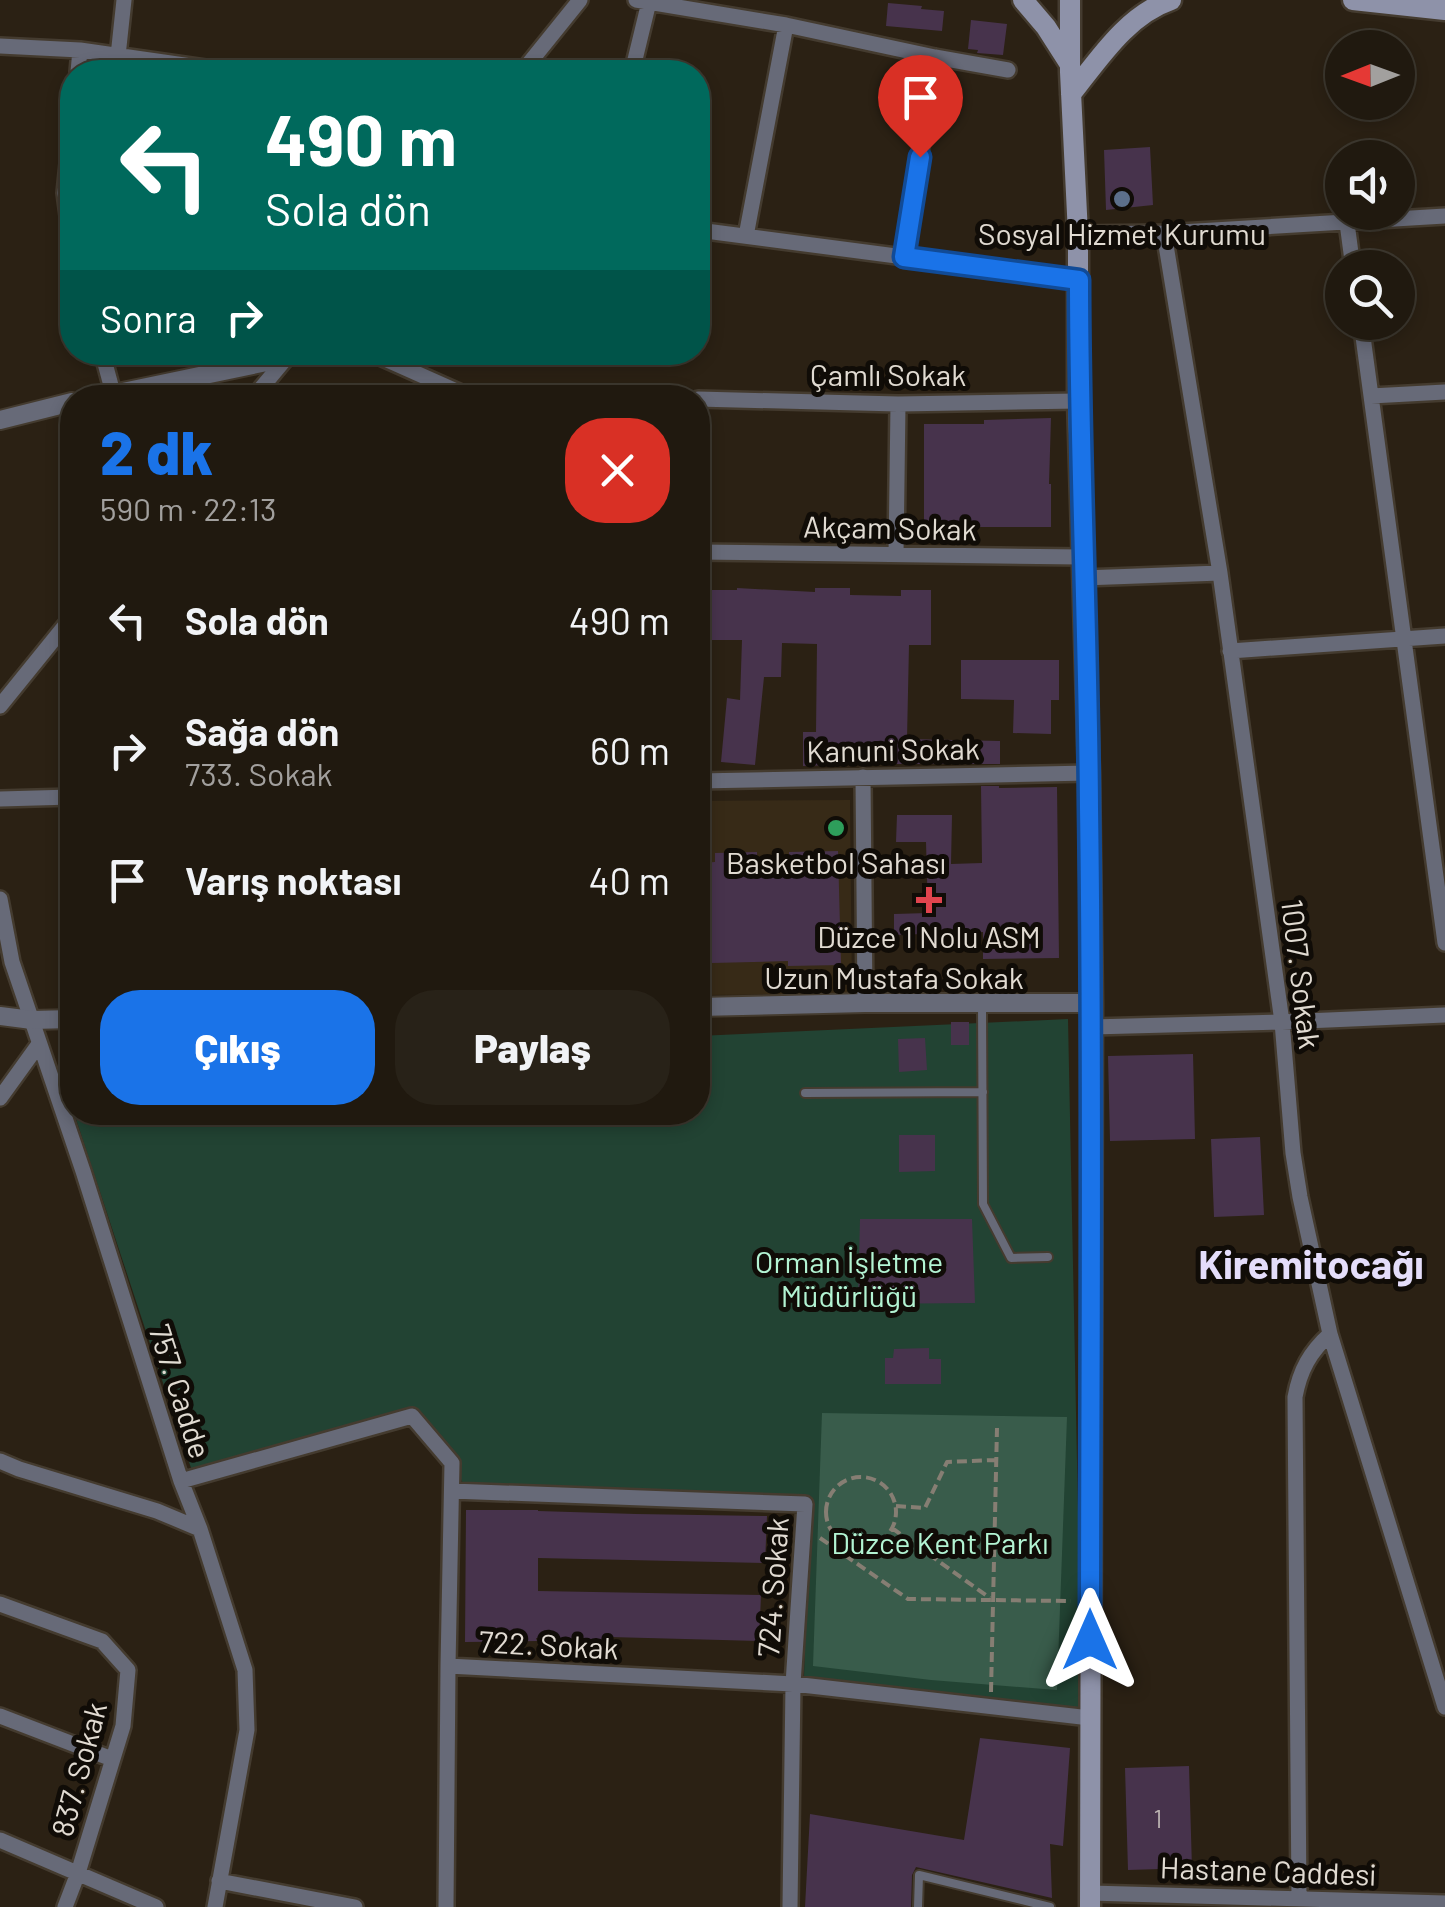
<!DOCTYPE html>
<html lang="tr">
<head>
<meta charset="utf-8">
<style>
	:root { --surface:#20190f; --page:#282218; --text:#f1f3f6; --muted:#a2a09e; --line:#3d382f; --accent:#1a73e8 }
	body { margin:0; font-family:Barlow,sans-serif; background:var(--page); color:var(--text); height:100vh; display:flex; flex-direction:column; font-size:38px; white-space:nowrap }
	* { box-sizing:border-box; margin:0 }
	p { font-size:32px; color:var(--muted) }
	.icon { flex:none; width:55px; height:55px; fill:none; stroke:currentColor; stroke-width:2; stroke-linecap:round; stroke-linejoin:round }
	.map { position:relative; flex:1; overflow:hidden }
	.drawer { position:absolute; left:60px; top:385px; width:650px; height:740px; display:flex; flex-direction:column; background:var(--surface); border-radius:40px; box-shadow:0 5px 15px #0003,0 0 0 2px var(--line) }
	.drawer>* { flex:none }
	.top-card { position:absolute; left:60px; top:60px; width:650px; height:305px; border-radius:40px; box-shadow:0 5px 15px #0003,0 0 0 2px var(--line); background:#00695c; color:#fff; overflow:hidden }
	.needle { width:65px; rotate:269deg }
	.fabs { position:absolute; left:1325px; top:30px; display:grid; gap:20px }
	.fabs a { display:grid; place-items:center; width:90px; height:90px; border-radius:50%; background:var(--surface); box-shadow:0 5px 15px #0003,0 0 0 2px var(--line); font-size:50px }
	.pin { position:absolute; display:grid; place-items:center; width:85px; height:85px; color:#fff; margin:-102px -42px; border-radius:50% 50% 50% 0; rotate:-45deg; box-shadow:0 0 10px #0007 }
	.pin .icon { rotate:45deg }
	.me { position:absolute; width:110px; margin:-55px; rotate:0deg; stroke-linejoin:round; filter:drop-shadow(0 0 8px #0008) }
	.turn { display:flex; align-items:center; gap:35px; height:210px; padding:0 40px; font-size:45px }
	.turn .icon { width:130px; height:130px; stroke-width:2.5 }
	.turn b { display:block; font-size:70px; line-height:85px }
	.then { display:flex; align-items:center; height:95px; padding:0 40px; background:#0003; gap:20px; font-size:38px }
	.round { display:grid; place-items:center; flex:none; width:105px; height:105px; border-radius:40px; background:var(--page) }
	.summary { display:flex; align-items:center; justify-content:space-between; height:170px; padding:0 40px }
	h1 { font-size:60px; font-weight:800; line-height:75px; color:var(--accent) }
	.action { display:flex; gap:20px; margin-top:auto; padding:20px 40px }
	.action a { flex:1; height:115px; border-radius:40px; background:var(--accent); color:#fff; font-size:40px; font-weight:800; line-height:115px; text-align:center }
	.action a+a { background:var(--page); color:var(--text) }
	ul { padding:0; list-style:none }
	li { display:flex; align-items:center; gap:30px; height:130px; padding:0 40px }
	li div { flex:1 }
	li b { display:block; font-size:38px }
	li em { font-style:normal }
	.map>svg:first-child { display:block }
</style>
</head>
<body>
<div class="map">
<svg width="1445" height="1907" viewBox="0 0 1445 1907">
	<rect width="100%" height="100%" fill="#2b2114"/>
	<!-- built -->
	<path fill="#372a17" d="M850,800L852,994L698,995V801Z"/>
	<!-- green -->
	<path fill="#224333" d="M1068,1019L1082,1708L804,1677L809,1498L463,1483L418,1412L192,1471L74,1113L698,1112V1036Z"/>
	<!-- forest -->
	<path fill="#395c4b" d="M822,1413L1067,1417L1057,1690L931,1680L813,1666Z"/>
	<!-- building -->
	<path fill="#47334c" d="M888,3L922,6L921,9L944,11L942,31L886,26Z
		M971,20L1007,24L1003,55L977,53L978,50L968,49Z
		M1150,147L1153,205L1106,210L1104,150Z
		M1051,418L1049,484H1051V527H924V424H984V420Z
		M737,588L815,592V588H850V595L901,596V590H931V645H909L907,739L1000,741V764H834V765L803,766V732H816L817,644L782,643L781,677H764L755,765L721,762L727,698L740,700L742,640H698V590H737Z
		M961,660H1059V700H1051V734L1013,733L1014,700L961,699Z
		M981,786H999V788L1057,787L1059,958L983,959V932L894,935V914L928,913L926,842H896L897,815H952L951,864L982,863Z
		M838,851L841,965L788,966V961L712,963L710,890H698V863L715,862V853L757,852V864L789,862V852Z
		M951,1022H969V1045H951Z
		M925,1038L927,1070L899,1072L898,1039Z
		M1193,1054L1195,1139L1110,1141L1108,1056Z
		M899,1135H935V1171L899,1172Z
		M1260,1137L1264,1215L1214,1217L1211,1139Z
		M860,1219H972L975,1303L858,1304Z
		M929,1348V1359H941V1384H885V1358H893L894,1349Z
		M466,1510H538V1511L636,1514L767,1516L765,1563L538,1558V1591L761,1595L759,1641L610,1637V1640L536,1638L537,1641L465,1642Z
		M980,1738L1070,1748L1063,1846L1050,1844L1052,1898L916,1867L912,1875L911,1907H805L810,1814L964,1840Z
		M1189,1766L1192,1868L1128,1870L1125,1768Z"/>
	<g fill="none" stroke-linecap="round" stroke-linejoin="round">
		<defs>
			<path id="service" d="M982,1003L983,1204L1011,1258L1048,1257
				M805,1093L983,1092
				M918,1907L919,1875L1050,1907"/>
			<path id="minor" d="M636,0L786,25L935,57L1008,70
				M0,46L80,50L233,72
				M118,56L124,0
				M78,72L80,50
				M522,72L580,0
				M632,72L649,2
				M72,124L65,193L72,246
				M1347,223L1353,268
				M698,230L1079,280
				M1164,233L1220,573L1282,1022L1293,1153L1300,1197L1330,1334L1445,1707
				M1078,234L1164,233L1445,216
				M746,236L786,25
				M904,257L935,57
				M1361,322L1445,943
				M102,352L113,393
				M369,352L461,393L641,398
				M1371,396L1445,392
				M253,398L288,356
				M698,399L898,404L1078,401
				M698,552L1082,557
				M896,555L898,404
				M1083,578L1220,573
				M1230,651L1445,636
				M0,706L72,617
				M863,777L865,1003
				M698,781L1089,773
				M0,799L72,797
				M0,899L12,962L83,1171L181,1481L200,1529L245,1670L247,1730L215,1907
				M1092,1027L1282,1022L1445,1015
				M0,1098L39,1044
				M0,1461L19,1469L157,1511L200,1529
				M181,1481L412,1416L452,1463L448,1666L793,1684L1090,1718
				M452,1491L805,1504L793,1684L790,1907
				M0,1604L102,1641L128,1670L123,1726L78,1873L65,1907
				M0,1716L112,1759
				M0,1840L156,1907
				M219,1881L355,1907
				M1090,1893L1445,1903
				M1299,1899L1295,1397C1300,1370 1310,1352 1330,1334
				M446,1907L448,1666"/>
			<path id="tertiary" d="M94,398L286,358
				M0,420L72,402
				M698,1007L865,1003H1092
				M0,1016L32,1020L72,1019"/>
			<path id="secondary" d="M1023,0L1046,27L1069,63
				M1070,0V72L1078,234V401L1089,773L1092,1003L1090,1907
				M1353,0L1445,10
				M1071,94C1099,59 1127,15 1171,0"/>
		</defs>
		<!-- service casing -->
		<use href="#service" stroke="#443b2f" stroke-width="12"/>
		<!-- minor casing -->
		<use href="#minor" stroke="#443b2f" stroke-width="20"/>
		<!-- tertiary casing -->
		<use href="#tertiary" stroke="#443b2f" stroke-width="22"/>
		<!-- secondary casing -->
		<use href="#secondary" stroke="#443b2f" stroke-width="25"/>
		<!-- path -->
		<path stroke="#867e73" stroke-width="4" stroke-dasharray="10 5" stroke-linecap="butt" d="M826 1512a35 35 0 1 1 70 0a35 35 0 1 1-70 0Z
			M896,1506L925,1508L947,1462L996,1460
			M892,1528L990,1598
			M820,1538L908,1599L1071,1601
			M991,1692L997,1428"/>
		<!-- service -->
		<use href="#service" stroke="#676a78" stroke-width="8"/>
		<!-- minor -->
		<use href="#minor" stroke="#676a78" stroke-width="15"/>
		<!-- tertiary -->
		<use href="#tertiary" stroke="#676a78" stroke-width="18"/>
		<!-- secondary -->
		<use href="#secondary" stroke="#8e92a9" stroke-width="20"/>
	</g>
	<g fill="none" stroke-linecap="round" stroke-linejoin="round">
		<defs>
			<path id="route" d="M920,157L904,257L1079,280C1079,456 1088,632 1089,808C1093,1086 1090,1363 1090,1640"/>
		</defs>
		<!-- route casing -->
		<use href="#route" stroke="#114b97" stroke-width="25"/>
		<!-- route -->
		<use href="#route" stroke="#1a73e8" stroke-width="18"/>
	</g>
	<!-- markers -->
	<circle fill="#5c6f8a" stroke="#100c07" stroke-width="4" cx="1122" cy="199" r="10"/>
	<circle fill="#2e9e5b" stroke="#100c07" stroke-width="4" cx="836" cy="828" r="10"/>
	<path fill="#e0444e" stroke="#100c07" stroke-width="4" d="M924 885h10v10h10v10h-10v10h-10v-10h-10v-10h10z"/>
	<g text-anchor="middle" dominant-baseline="central" stroke-width="10" stroke-linejoin="round" paint-order="stroke">
		<!-- number labels -->
		<g font-size="25" fill="#bab1b0">
			<text x="1158" y="1818">1</text>
		</g>
		<!-- poi labels -->
		<g font-size="30" fill="#e1dbd2" stroke="#100c07">
			<text x="1122" y="233">Sosyal Hizmet Kurumu</text>
			<text x="836" y="862">Basketbol Sahası</text>
			<text x="929" y="936">Düzce 1 Nolu ASM</text>
		</g>
		<!-- street labels -->
		<g font-size="30" fill="#e1dbd2" stroke="#100c07">
			<text x="888" y="374">Çamlı Sokak</text>
			<text transform="translate(890 527) rotate(1)">Akçam Sokak</text>
			<text transform="translate(893 749) rotate(-1)">Kanuni Sokak</text>
			<text transform="translate(1302 974) rotate(83)">1007. Sokak</text>
			<text x="894" y="977">Uzun Mustafa Sokak</text>
			<text transform="translate(181 1391) rotate(72)">757. Cadde</text>
			<text transform="translate(772 1587) rotate(-86)">724. Sokak</text>
			<text transform="translate(549 1644) rotate(3)">722. Sokak</text>
			<text transform="translate(78 1769) rotate(-75)">837. Sokak</text>
			<text transform="translate(1268 1870) rotate(2)">Hastane Caddesi</text>
		</g>
		<!-- park labels -->
		<g font-size="30" fill="#b3f4d3" stroke="#100c07">
			<text x="849" y="1261">Orman İşletme<tspan x="849" dy="34">Müdürlüğü</tspan></text>
			<text x="940" y="1542">Düzce Kent Parkı</text>
		</g>
		<!-- district labels -->
		<g font-size="40" font-weight="bold" fill="#e4ddfa" stroke="#100c07">
			<text x="1311" y="1263">Kiremitocağı</text>
		</g>
	</g>
</svg>
<div class="fabs">
<a><svg class="needle" viewBox="-14 -14 28 28"><path d="M0-13l5 13h-10z" fill="#e53935"/><path d="M0 13l5-13h-10z" fill="#a2a09e"/></svg></a>
<a><svg class="icon" aria-label="sound" viewBox="0 0 24 24"><path d="M4 9h4l5-4v14l-5-4H4zM17 9q2 3 0 6"/></svg></a>
<a><svg class="icon" aria-label="search" viewBox="0 0 24 24"><circle cx="10" cy="10" r="6"/><path d="M15 15l6 6"/></svg></a>
</div>
<div class="pin" style="left:920px;top:157px;background:#d93025"><svg class="icon" aria-label="arrive" viewBox="0 0 24 24"><path d="M6 21V4h12l-3 4 3 4H6"/></svg></div>
<svg class="me" style="left:1090px;top:1640px" viewBox="-20 -20 40 40"><path d="M0-17L14 15 0 8-14 15z" fill="#1a73e8" stroke="#fff" stroke-width="4"/></svg>
<div class="top-card">
<div class="turn"><svg class="icon" aria-label="left" viewBox="0 0 24 24"><path d="M17 20v-9H6M10 6l-5 5 5 5"/></svg><div><b>490 m</b>Sola dön</div></div>
<div class="then">Sonra<svg class="icon" aria-label="right" viewBox="0 0 24 24"><path d="M7 20v-9h11M14 6l5 5-5 5"/></svg></div>
</div>
<section class="drawer">
<div class="summary"><div><h1>2 dk</h1><p>590 m · 22:13</p></div><a class="round" style="background:#d93025;color:#fff"><svg class="icon" aria-label="close" viewBox="0 0 24 24"><path d="M6 6l12 12M18 6L6 18"/></svg></a></div>
<ul>
<li><svg class="icon" aria-label="left" viewBox="0 0 24 24"><path d="M17 20v-9H6M10 6l-5 5 5 5"/></svg><div><b>Sola dön</b></div><em>490 m</em></li>
<li><svg class="icon" aria-label="right" viewBox="0 0 24 24"><path d="M7 20v-9h11M14 6l5 5-5 5"/></svg><div><b>Sağa dön</b><p>733. Sokak</p></div><em>60 m</em></li>
<li><svg class="icon" aria-label="arrive" viewBox="0 0 24 24"><path d="M6 21V4h12l-3 4 3 4H6"/></svg><div><b>Varış noktası</b></div><em>40 m</em></li>
</ul>
<div class="action"><a>Çıkış</a><a>Paylaş</a></div>
</section>
</div>
</body>
</html>
